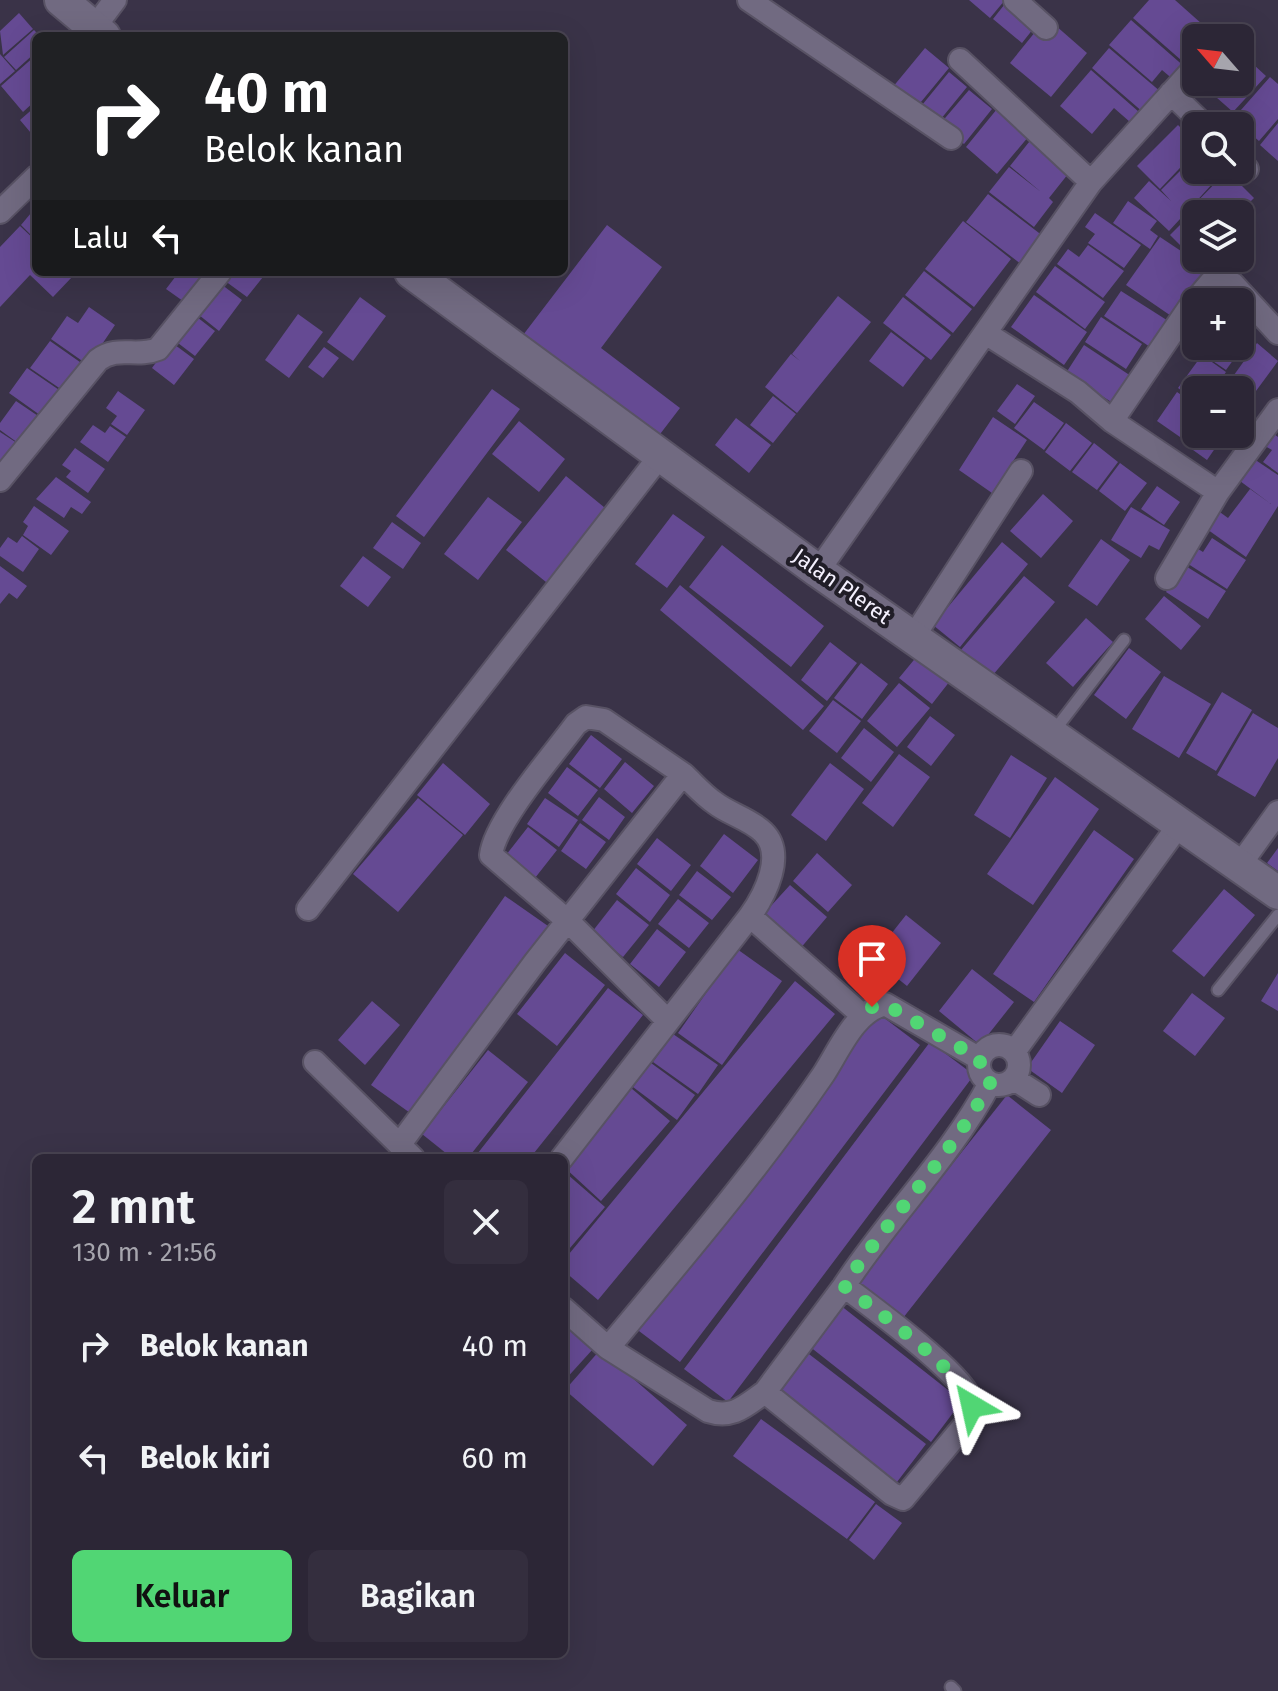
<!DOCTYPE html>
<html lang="id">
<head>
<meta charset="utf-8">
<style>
	:root { --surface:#2c2636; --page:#342e3e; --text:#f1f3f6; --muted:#a6a5ad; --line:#484351; --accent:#51d674 }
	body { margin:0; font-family:"Fira Sans",sans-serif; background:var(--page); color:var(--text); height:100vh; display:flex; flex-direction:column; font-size:30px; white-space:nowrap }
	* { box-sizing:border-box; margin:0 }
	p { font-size:26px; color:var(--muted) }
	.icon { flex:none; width:44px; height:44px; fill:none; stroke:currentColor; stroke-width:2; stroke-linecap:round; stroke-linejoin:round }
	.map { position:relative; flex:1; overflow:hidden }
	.side { position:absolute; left:32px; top:1154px; width:536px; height:504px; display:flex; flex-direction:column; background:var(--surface); border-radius:12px; box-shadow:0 8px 32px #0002,0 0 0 2px var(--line) }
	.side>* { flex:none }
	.hud { position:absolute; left:32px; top:32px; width:536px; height:244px; border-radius:12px; box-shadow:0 8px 32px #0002,0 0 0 2px var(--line); background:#202124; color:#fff; overflow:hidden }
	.needle { width:52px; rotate:298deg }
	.fabs { position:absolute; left:1182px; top:24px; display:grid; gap:16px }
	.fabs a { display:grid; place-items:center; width:72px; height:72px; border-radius:12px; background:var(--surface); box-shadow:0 8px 32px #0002,0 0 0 2px var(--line); font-size:40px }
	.pin { position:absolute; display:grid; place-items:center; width:68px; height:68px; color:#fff; margin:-82px -34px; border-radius:50% 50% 50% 0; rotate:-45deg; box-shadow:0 0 8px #0007 }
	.pin .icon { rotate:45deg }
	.me { position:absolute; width:88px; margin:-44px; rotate:324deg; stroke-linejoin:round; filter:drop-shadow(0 0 6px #0008) }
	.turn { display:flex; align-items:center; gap:28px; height:168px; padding:0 40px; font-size:36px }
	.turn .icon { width:104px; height:104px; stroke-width:2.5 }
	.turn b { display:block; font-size:56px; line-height:68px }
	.then { display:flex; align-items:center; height:76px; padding:0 40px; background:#0003; gap:16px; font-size:30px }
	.round { display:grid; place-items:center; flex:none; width:84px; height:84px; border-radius:12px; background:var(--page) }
	.overview { display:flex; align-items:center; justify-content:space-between; height:136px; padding:0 40px }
	h1 { font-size:48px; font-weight:600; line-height:60px }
	.cta { display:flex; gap:16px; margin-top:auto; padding:16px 40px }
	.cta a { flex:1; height:92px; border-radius:12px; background:var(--accent); color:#111; font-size:32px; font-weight:600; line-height:92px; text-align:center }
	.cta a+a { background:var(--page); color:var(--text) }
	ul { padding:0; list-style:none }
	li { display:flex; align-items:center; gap:24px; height:112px; padding:0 40px }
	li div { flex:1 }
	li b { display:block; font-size:30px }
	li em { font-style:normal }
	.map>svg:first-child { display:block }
</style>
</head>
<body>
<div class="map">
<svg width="1278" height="1691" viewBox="0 0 1278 1691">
	<rect width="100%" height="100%" fill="#3a3348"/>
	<!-- building -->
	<path fill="#654a93" d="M969,0H1005L990,18Z
		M1008,0L1037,24L1022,43L993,19Z
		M1149,0H1175L1202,24L1194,33L1200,38H1196V59L1189,67L1133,18Z
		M19,13L33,29L3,55L0,31Z
		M1131,20L1186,68L1175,81L1162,70L1152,82L1109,45Z
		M1055,25L1087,53L1051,97L1010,63L1040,26Z
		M34,30L40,36H36V52L16,70L4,57Z
		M925,48L949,68L916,108L892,88Z
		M1109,48L1161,92L1144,113L1092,68Z
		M1240,52L1266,76L1233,112L1208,90L1215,82H1240Z
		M0,54L15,71L0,84Z
		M36,55V100L23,112L1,86Z
		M1091,70L1139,112L1130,122L1114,108L1092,134L1060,106Z
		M949,72L967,87L936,125L918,110Z
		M1270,77L1278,84V119L1259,141L1233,119Z
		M969,90L992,109L964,144L940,124Z
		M36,106V139L20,120Z
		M997,109L1029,136L997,174L966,147Z
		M1278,123V161L1260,145Z
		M1178,125L1196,143V151L1160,189L1137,166Z
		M1033,137L1072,169L1049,198L1053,202L1034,227L989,192L1009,167L1041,192L1010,166Z
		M1196,155V170H1225L1169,231L1134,198L1149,181L1171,201L1161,190Z
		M1227,171L1254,198L1238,214H1196V221L1187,212Z
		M988,194L1043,236L1021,264L966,222Z
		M1128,201L1157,221L1150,230L1158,236L1150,249L1113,223Z
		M36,207V240L21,225Z
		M1095,213L1141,245L1124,268L1088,243L1095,234L1085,227Z
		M1189,216L1196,223V261L1170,235Z
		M963,221L1011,259L974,307L925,269Z
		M607,225L662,267L601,348L680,408L654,442L520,339Z
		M20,226L36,241V272H67L72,277L53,297L30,275L0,307V247Z
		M1160,237L1211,271L1177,320L1126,285Z
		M1088,245L1124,271L1103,298L1057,264L1068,249L1079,257Z
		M1055,266L1105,302L1085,329L1036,292Z
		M924,271L972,309L953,333L905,295Z
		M179,272H211L190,306L166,289Z
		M226,272H267L247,297L221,278Z
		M217,281L242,300L219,331L194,311Z
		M1121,291L1173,324L1156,351L1104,316Z
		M1034,295L1087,332L1064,365L1011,327Z
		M838,296L871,322L797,413L765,387L791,354L800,361L792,354Z
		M360,297L386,316L353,361L327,342Z
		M903,297L951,335L931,360L883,323Z
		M89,307L115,325L88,365L51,339L67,316L78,323Z
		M193,314L215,331L195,356L174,340Z
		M298,314L323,332L289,378L265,360Z
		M1101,317L1142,344L1126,369L1085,342Z
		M1240,331L1249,338L1226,370L1204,355L1210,346H1240Z
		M891,332L925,358L903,387L869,361Z
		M50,341L87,367L68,394L30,368Z
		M171,342L194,359L174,385L152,368Z
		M1257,343L1278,361L1256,391L1234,375Z
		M1084,345L1134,378L1116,405L1066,373Z
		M324,347L339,358L323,378L308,367Z
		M1202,355L1226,372L1214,390H1196V401L1178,388Z
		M27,368L65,394L47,420L9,393Z
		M1231,378L1255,395L1240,415V390H1222Z
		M1017,384L1035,396L1015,424L997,411Z
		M492,389L520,409L424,537L396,516Z
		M118,391L145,410L127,435L111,424L117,416L106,408Z
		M1177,392L1196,405V414L1180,437L1157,421Z
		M773,396L796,414L773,443L750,425Z
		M16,401L44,420L25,448L0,430V423Z
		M1034,402L1064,423L1044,450L1014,428Z
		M993,417L1027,440L992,493L959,470Z
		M736,418L771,445L749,473L715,445Z
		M519,421L565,459L539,492L492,454Z
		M1066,423L1092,443L1070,471L1045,452Z
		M93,425L105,433L110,426L126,437L108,462L80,442Z
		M1196,430V434H1225L1207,460L1186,445Z
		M0,432L23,447L0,469Z
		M1274,434L1278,437V473L1263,462L1272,450L1265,446Z
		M1094,443L1118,462L1097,490L1072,472Z
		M75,448L105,469L88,493L66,477L71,471L62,465Z
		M1254,459L1278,475V506L1246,557L1204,527L1217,510L1228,518L1250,489L1271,504L1240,481Z
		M1120,463L1147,483L1125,511L1099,491Z
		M566,476L610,512L551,586L506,550Z
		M56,477L91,502L82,514L71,507L64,518L36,499Z
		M1157,486L1180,502L1164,525L1141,509Z
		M1043,494L1073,521L1041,558L1010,531Z
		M488,497L522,522L478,580L444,554Z
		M34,506L69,531L51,555L23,535L28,526L23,522Z
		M1131,507L1170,530L1159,550L1149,545L1141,558L1111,540Z
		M673,514L705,537L667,588L635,564Z
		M392,522L421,543L403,569L373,548Z
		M22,536L39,549L23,572L0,556V548L8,537L17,543Z
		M1212,538L1246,560L1227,589L1182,560L1192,545L1203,552Z
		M1101,539L1130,560L1097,606L1068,586Z
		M1002,542L1028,564L960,647L933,625Z
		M722,545L824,626L791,667L689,587Z
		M363,556L391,577L368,607L340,586Z
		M1184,565L1226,591L1208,619L1166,592Z
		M0,566L27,586L17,599L9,593L0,604Z
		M1024,576L1055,602L992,676L961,650Z
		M680,585L824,706L803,730L660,610Z
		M1164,596L1201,626L1181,650L1145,619Z
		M1086,618L1113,642L1073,687L1046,663Z
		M830,642L857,663L827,701L801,680Z
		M1129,648L1161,672L1126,719L1094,695Z
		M918,655L950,681L932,704L899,678Z
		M861,663L888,684L862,719L834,698Z
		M1164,676L1211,704L1179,758L1132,729Z
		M899,683L930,708L897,747L867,721Z
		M1222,692L1252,710L1216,771L1186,753Z
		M833,700L861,721L837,753L809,731Z
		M1253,713L1278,728V758L1255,797L1217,775Z
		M930,716L955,735L931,766L907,747Z
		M864,728L894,752L871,782L841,758Z
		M591,735L622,759L600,788L569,764Z
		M899,754L930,777L893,827L862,803Z
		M1011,755L1047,778L1010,838L974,815Z
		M625,762L654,786L632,813L604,789Z
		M443,763L490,804L465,835L417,795Z
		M830,763L864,789L826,841L791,815Z
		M567,767L598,790L578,816L548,793Z
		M1055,777L1099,809L1033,905L987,874Z
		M599,797L625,817L609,840L582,820Z
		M418,798L463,835L398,912L353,874Z
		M545,798L578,820L559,847L527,824Z
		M580,823L606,842L586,869L561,851Z
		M528,827L557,850L535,878L506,855Z
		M1094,830L1134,859L1034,1002L993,974Z
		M724,834L758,860L733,893L700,866Z
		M657,838L691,865L671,891L637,864Z
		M1278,848V871L1267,863Z
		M817,853L852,885L828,912L793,881Z
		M636,868L670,895L650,922L616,894Z
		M697,871L731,897L712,920L679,895Z
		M790,885L827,917L799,950L760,918Z
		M1224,889L1255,915L1204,977L1172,951Z
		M505,896L548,926L413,1115L371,1085Z
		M678,899L709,923L689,948L658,924Z
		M617,900L649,925L623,957L592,932Z
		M906,915L941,943L907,986L872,958Z
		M657,929L686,952L659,987L630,964Z
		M737,949L782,981L722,1065L678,1033Z
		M565,953L605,985L557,1046L517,1014Z
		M972,969L1014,1002L980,1045L939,1011Z
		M1278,973V1011L1261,1001Z
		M795,981L835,1014L598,1300L564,1271V1260Z
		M608,988L643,1015L566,1113L530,1158H474Z
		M1192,993L1225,1018L1195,1056L1163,1031Z
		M372,1001L400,1025L365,1065L338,1040Z
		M875,1011L920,1045L680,1362L635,1328Z
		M1060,1021L1095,1045L1062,1093L1027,1068Z
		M673,1034L718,1065L698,1094L653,1062Z
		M930,1042L974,1075L728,1402L684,1369Z
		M488,1050L528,1082L468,1158H452L422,1134Z
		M651,1063L695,1095L677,1120L633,1087Z
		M631,1088L670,1121L601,1201L564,1167Z
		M1007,1095L1051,1130L903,1318L858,1283Z
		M567,1174L605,1207L564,1255V1177Z
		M840,1305L962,1401L931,1442L809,1346Z
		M564,1323L593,1349L564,1381Z
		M600,1350L687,1425L653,1466L565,1390Z
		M805,1351L926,1444L897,1482L776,1390Z
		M761,1419L875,1502L847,1539L733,1456Z
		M876,1504L902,1523L874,1560L849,1540Z"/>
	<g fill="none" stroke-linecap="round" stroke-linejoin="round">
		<defs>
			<path id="service" d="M1054,731L1124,640
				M1218,990L1278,915
				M951,1687L955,1691"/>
			<path id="minor" d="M749,0L951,138
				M1015,0L1046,28
				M94,28L115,0
				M960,60L1091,182
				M1171,93L1205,126
				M1240,161L1247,169
				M0,212L36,177
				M987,334L1078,392L1112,421L1218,492L1167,578
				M1112,421L1189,308L1211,282L1224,280L1233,284L1278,333
				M0,480L98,360C118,345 136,358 158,349L220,272
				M1218,492L1278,410
				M818,571L1091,182L1196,66
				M914,636L1021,471
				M1239,866L1278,812
				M308,909L660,456
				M666,1019L569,922L491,855C495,821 554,754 576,724L586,717L604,720L683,774
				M979 1065a20 20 0 1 1 40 0a20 20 0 1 1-40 0Z
				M1014,1052L1179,825
				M315,1062L413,1158
				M1014,1079L1039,1095
				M400,1144L535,962L683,774C693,783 703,795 715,803C729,814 750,819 763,832C786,854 765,895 750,916
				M562,1158L750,916L862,1015
				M844,1286L765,1392L892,1494L903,1499L968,1421C972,1413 974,1406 970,1398C957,1369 872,1307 844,1286C890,1216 950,1158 990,1083
				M564,1309L608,1348
				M765,1392C745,1406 733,1419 708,1411L608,1348C682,1259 758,1170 823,1075C840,1049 854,1012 885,1004L980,1059"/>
			<path id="secondary" d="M61,0L104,36
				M411,272L818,571L1278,893"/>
		</defs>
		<!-- service casing -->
		<use href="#service" stroke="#585264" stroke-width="15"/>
		<!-- minor casing -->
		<use href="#minor" stroke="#585264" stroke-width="26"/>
		<!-- secondary casing -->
		<use href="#secondary" stroke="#585264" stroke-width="36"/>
		<!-- service -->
		<use href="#service" stroke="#716a81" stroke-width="11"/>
		<!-- minor -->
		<use href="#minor" stroke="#716a81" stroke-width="22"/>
		<!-- secondary -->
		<use href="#secondary" stroke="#716a81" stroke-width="32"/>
	</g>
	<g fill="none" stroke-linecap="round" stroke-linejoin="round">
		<!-- route -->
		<path stroke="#51d674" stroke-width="14" stroke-dasharray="0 25.2" d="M872,1007L885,1004L980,1059V1073L990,1083C950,1158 890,1216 844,1286C874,1309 964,1372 972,1406"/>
	</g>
	<g text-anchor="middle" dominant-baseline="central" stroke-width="8" stroke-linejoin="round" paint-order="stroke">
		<!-- street labels -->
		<g font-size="22" fill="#f4f0fe" stroke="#201d27">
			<text transform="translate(842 586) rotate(35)">Jalan Pleret</text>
		</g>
	</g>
</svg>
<div class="fabs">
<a><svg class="needle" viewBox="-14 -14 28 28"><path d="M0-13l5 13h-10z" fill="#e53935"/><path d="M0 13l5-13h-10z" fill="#a6a5ad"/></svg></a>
<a><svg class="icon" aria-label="search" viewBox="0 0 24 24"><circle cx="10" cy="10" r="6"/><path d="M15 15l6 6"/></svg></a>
<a><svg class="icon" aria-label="layers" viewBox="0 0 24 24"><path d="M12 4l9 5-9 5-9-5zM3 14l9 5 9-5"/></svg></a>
<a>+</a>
<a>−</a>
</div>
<div class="pin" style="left:872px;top:1007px;background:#d93025"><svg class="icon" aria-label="arrive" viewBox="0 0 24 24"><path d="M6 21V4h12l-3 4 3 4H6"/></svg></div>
<svg class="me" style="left:972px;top:1406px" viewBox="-20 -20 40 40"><path d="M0-17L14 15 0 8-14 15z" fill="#51d674" stroke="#fff" stroke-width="4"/></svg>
<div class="hud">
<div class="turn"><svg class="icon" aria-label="right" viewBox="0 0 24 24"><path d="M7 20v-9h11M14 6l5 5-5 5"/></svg><div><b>40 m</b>Belok kanan</div></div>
<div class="then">Lalu<svg class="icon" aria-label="left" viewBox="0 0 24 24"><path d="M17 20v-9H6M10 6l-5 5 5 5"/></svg></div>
</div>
<section class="side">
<div class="overview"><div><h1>2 mnt</h1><p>130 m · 21:56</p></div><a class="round"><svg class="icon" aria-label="close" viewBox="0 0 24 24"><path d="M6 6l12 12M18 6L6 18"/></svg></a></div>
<ul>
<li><svg class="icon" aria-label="right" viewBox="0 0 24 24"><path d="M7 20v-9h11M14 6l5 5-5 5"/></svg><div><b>Belok kanan</b></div><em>40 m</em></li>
<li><svg class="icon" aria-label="left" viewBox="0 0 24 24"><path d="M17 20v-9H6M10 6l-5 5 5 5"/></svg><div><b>Belok kiri</b></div><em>60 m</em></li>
</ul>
<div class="cta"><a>Keluar</a><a>Bagikan</a></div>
</section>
</div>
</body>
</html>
